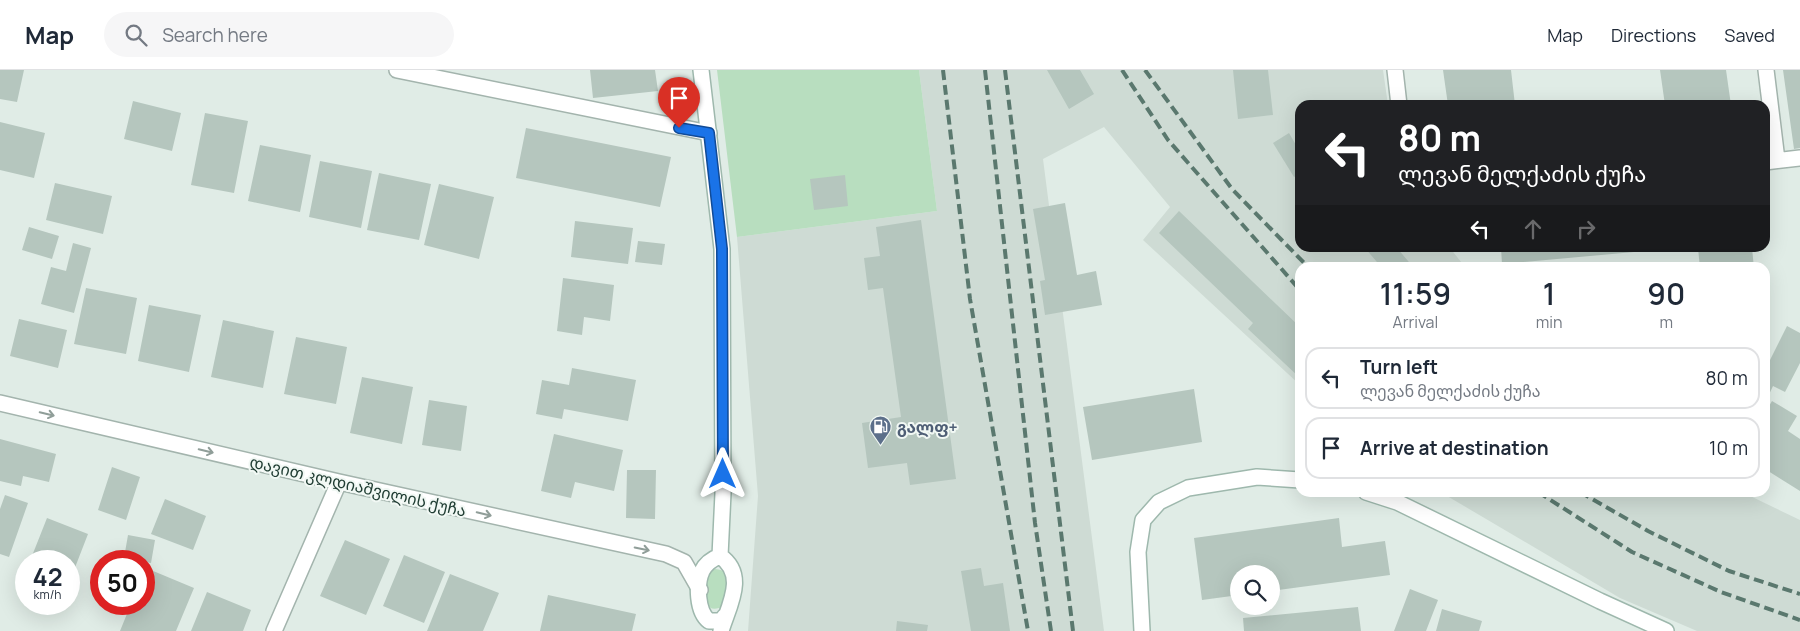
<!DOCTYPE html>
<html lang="en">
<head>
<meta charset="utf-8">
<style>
	:root { --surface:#fff; --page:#f6f6f7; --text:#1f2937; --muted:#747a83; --line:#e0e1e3 }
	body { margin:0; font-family:Manrope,"Noto Sans Georgian",sans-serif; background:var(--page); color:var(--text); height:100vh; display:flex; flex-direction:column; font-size:19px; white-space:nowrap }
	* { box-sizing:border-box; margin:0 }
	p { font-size:16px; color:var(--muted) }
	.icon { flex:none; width:28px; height:28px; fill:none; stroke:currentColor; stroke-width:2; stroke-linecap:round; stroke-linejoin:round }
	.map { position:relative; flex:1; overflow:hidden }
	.panel { position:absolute; left:1295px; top:192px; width:475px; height:235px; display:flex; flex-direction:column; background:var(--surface); border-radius:15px; box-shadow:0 5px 20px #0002 }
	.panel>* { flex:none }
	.top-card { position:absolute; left:1295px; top:30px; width:475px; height:152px; border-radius:15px; box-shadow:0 5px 20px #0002; background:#202124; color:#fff; overflow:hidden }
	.buttons { position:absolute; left:1230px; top:495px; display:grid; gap:10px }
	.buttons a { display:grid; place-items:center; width:50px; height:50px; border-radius:50%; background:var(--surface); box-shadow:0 5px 20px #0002; font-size:25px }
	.speed { position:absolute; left:15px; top:480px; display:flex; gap:10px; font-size:25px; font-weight:700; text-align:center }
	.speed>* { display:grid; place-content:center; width:65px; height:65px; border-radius:50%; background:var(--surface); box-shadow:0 5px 20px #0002; line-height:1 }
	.speed small { font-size:12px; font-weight:400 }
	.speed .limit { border:8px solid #d22; background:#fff; color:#111 }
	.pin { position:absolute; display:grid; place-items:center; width:42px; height:42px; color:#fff; margin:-51px -21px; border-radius:50% 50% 50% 0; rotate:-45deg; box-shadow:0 0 5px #0007 }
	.pin .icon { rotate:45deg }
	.me { position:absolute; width:55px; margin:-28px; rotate:0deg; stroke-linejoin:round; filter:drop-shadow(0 0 4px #0008) }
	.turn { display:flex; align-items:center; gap:18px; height:105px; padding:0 20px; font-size:22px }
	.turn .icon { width:65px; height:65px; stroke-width:2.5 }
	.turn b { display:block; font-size:35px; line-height:42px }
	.lanes { display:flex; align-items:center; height:48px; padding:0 20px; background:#0003; justify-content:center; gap:25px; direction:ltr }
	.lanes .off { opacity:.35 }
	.eta { display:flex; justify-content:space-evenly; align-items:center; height:85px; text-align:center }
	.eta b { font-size:30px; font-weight:600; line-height:35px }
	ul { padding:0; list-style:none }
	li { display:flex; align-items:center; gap:15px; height:62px; margin:0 10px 8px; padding:0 10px; border:2px solid var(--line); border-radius:15px }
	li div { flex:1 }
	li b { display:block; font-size:19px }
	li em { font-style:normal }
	header { display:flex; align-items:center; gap:30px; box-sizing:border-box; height:70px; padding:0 25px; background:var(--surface); border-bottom:1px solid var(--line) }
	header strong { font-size:24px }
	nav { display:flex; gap:28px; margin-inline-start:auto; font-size:18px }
	.search { width:350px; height:45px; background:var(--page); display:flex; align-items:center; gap:12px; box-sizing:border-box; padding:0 18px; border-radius:28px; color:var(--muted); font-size:19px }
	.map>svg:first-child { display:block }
</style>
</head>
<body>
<header>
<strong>Map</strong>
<div class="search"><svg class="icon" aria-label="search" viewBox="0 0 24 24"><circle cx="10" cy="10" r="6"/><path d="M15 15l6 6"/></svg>Search here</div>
<nav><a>Map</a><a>Directions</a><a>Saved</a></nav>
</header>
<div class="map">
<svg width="1800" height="561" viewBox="0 0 1800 561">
	<rect width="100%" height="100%" fill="#e0ece6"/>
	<!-- built -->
	<path fill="#cedbd4" d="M919,0H1383L1388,35H1300V178H1450L1465,197L1300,198V315L1143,170L1170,137L1104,57L1043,89L1104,561H748L758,426L737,167L937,141Z
		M1442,423H1744L1800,450V561H1697L1620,528Z"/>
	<!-- green -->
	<path fill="#b8debf" d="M717,0H919L937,141L737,167Z
		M715,499C735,500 726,522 724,536C706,545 704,530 705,516C705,513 704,510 705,507C707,503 711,501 715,499Z"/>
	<!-- building -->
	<path fill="#b5c6be" d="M0,0H24L17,32L0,29Z
		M590,0H655L658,21L593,28Z
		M1047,0H1080L1094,24L1069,39Z
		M1233,0H1268L1273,45L1238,49Z
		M1443,0H1511L1515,35H1448Z
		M1660,0H1726L1731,35H1665Z
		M1783,0H1800V78L1794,79Z
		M133,31L181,43L172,81L124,69Z
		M205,43L248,51L234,123L191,115Z
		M0,52L45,63L34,108L0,100Z
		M526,58L671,87L660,137L516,108Z
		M1289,63L1300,82V104L1294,107L1273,73Z
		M260,75L311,85L300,142L248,131Z
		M320,91L372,101L361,158L309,147Z
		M379,103L431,114L419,170L367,160Z
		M845,105L848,136L814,140L810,109Z
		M55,113L112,126L103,164L46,150Z
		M439,114L494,127L479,189L424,175Z
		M1065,133L1077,205L1096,201L1102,235L1045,245L1040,211L1045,210L1033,139Z
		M1179,141L1300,257V308L1248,259L1253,253L1159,163Z
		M921,150L956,409L910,415L907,393L868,398L862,353L901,347L883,218L868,220L864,188L880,186L876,157Z
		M575,151L633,158L628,194L571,187Z
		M29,157L59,166L52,189L22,180Z
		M638,171L665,174L662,195L635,192Z
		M73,173L91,178L74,243L41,234L51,197L66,201Z
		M1365,178H1397L1414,198H1382Z
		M1501,178H1667V179L1502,194Z
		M1698,178H1752L1754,198H1700Z
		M563,208L614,215L610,251L584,247L582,265L557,261Z
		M86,218L137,228L126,284L74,274Z
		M149,235L201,245L189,302L138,291Z
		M19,249L67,260L58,298L10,286Z
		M223,250L274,261L263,318L211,307Z
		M1787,256L1800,263V293L1785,322L1773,316L1765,333V300Z
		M296,267L347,277L336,334L284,324Z
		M572,298L636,310L628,351L564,339L562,349L536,344L542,310L569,315Z
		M362,307L413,317L402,374L350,363Z
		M1194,319L1202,372L1092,390L1083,337Z
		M429,330L467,336L461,381L422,375Z
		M1772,331L1797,346L1788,361L1800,369V421L1765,399V343Z
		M554,364L623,380L614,421L575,412L571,428L541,421Z
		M0,369L56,384L49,412L23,406L21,416L0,411Z
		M112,397L140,407L126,450L98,440Z
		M627,400H656L655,449L626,448Z
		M5,425L28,433L9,487L0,484V439Z
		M165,429L206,446L193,480L151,464Z
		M47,448L88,464L69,513V491H30Z
		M1339,448L1342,477L1385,471L1390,505L1271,521V504H1239V525L1202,530L1194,468Z
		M128,465L155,470L151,493L124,488Z
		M345,470L390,489L366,545L320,526Z
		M404,485L445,502L424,553L383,536Z
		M146,498L194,518L176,561H120L131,534H144V503Z
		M981,498L984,516L1003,513L1010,561H971L961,501Z
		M450,504L499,523L483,561H427Z
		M1410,519L1438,530L1426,561H1394Z
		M207,522L251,540L243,561H191Z
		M548,525L636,544L632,561H540Z
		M1358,537L1361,561H1244L1243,548Z
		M1442,539L1482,551L1479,561H1436Z
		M897,551L928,555L927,561H896Z"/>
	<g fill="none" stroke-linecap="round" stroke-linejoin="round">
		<defs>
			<path id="street" d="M397,0L709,63
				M1395,0L1399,35
				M1766,0L1777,90
				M1765,92L1800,88
				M0,333L339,412L666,484L684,492L700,520
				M274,561L339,412"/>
			<path id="secondary" d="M701,0L722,179L723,423L720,486
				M1366,422L1397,432L1600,531L1666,561
				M721,561C728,537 748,505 720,486C712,489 706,493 702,501C696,514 697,542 709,551H721L725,546
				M1142,561L1138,482L1143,450L1159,432L1188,418L1257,407L1300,410"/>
		</defs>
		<!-- street casing -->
		<use href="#street" stroke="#a3b4ad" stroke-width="18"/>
		<!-- secondary casing -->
		<use href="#secondary" stroke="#9eb8ad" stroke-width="18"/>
		<!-- street -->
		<use href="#street" stroke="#fff" stroke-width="15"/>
		<!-- secondary -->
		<use href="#secondary" stroke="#fff" stroke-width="15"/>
		<!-- rail -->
		<path stroke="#5a786e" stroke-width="4" stroke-dasharray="10 5" stroke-linecap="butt" d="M943,0L970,229L1028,561
			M985,0L1035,453L1051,561
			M1005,0L1073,561
			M1122,0L1168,70L1300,220
			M1145,0L1232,119L1309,198
			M1538,422L1632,482L1721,522L1800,550
			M1580,422L1648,461L1729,501L1800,524"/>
	</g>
	<!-- one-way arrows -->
	<defs><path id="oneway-shaft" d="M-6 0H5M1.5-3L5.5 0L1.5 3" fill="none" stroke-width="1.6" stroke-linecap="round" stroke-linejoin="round" transform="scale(1.25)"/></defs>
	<g stroke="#909e99">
		<use href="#oneway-shaft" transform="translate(47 344) rotate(13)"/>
		<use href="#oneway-shaft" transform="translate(206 381) rotate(13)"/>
		<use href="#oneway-shaft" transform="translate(484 444) rotate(13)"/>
		<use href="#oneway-shaft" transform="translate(642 479) rotate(12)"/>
	</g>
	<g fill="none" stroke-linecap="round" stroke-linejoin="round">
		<defs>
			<path id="route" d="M679,58L709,63L722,179L723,404"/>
		</defs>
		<!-- route casing -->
		<use href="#route" stroke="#114b97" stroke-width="12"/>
		<!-- route -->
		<use href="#route" stroke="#1a73e8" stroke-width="9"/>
	</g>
	<!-- icons -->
	<defs>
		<symbol id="fuel-pin" viewBox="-11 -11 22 30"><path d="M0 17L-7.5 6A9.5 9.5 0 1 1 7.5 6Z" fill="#5c6f8a" stroke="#f1f8f4"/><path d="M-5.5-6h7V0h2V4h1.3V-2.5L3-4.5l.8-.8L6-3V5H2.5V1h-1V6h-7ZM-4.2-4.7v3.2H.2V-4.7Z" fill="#fff"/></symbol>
	</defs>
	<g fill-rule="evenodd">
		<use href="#fuel-pin" x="868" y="344" width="25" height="34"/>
	</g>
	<g text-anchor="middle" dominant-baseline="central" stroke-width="4" stroke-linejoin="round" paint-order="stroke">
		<!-- service labels -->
		<g font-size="16" font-weight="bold" fill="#4e5e75" stroke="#f1f8f4" text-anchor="start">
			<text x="897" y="357">გალფ+</text>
		</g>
		<!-- street labels -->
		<g font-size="16" fill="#203d33" stroke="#f1f8f4">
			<text transform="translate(358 416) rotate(13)">დავით კლდიაშვილის ქუჩა</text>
		</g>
	</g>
</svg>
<div class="buttons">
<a><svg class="icon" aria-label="search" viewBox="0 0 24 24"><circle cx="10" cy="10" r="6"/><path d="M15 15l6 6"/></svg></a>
</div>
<div class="speed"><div>42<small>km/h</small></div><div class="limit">50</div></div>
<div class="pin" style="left:679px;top:58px;background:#d93025"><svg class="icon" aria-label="arrive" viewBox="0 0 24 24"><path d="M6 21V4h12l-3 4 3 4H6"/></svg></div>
<svg class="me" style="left:723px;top:404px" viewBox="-20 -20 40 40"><path d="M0-17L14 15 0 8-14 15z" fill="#1a73e8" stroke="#fff" stroke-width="4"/></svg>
<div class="top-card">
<div class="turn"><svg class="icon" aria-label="left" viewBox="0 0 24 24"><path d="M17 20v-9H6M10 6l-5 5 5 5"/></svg><div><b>80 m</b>ლევან მელქაძის ქუჩა</div></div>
<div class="lanes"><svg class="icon" aria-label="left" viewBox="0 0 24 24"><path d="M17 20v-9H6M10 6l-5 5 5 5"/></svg><svg class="icon off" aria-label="ahead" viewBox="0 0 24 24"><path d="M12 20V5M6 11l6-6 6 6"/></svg><svg class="icon off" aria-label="right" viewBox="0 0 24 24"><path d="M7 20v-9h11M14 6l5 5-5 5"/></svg></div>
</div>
<section class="panel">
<div class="eta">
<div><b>11:59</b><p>Arrival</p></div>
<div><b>1</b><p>min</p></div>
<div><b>90</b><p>m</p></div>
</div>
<ul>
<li><svg class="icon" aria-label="left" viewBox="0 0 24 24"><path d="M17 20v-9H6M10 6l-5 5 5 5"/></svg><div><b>Turn left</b><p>ლევან მელქაძის ქუჩა</p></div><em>80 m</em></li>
<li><svg class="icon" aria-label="arrive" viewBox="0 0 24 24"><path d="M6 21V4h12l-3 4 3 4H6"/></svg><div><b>Arrive at destination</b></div><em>10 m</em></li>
</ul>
</section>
</div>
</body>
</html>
